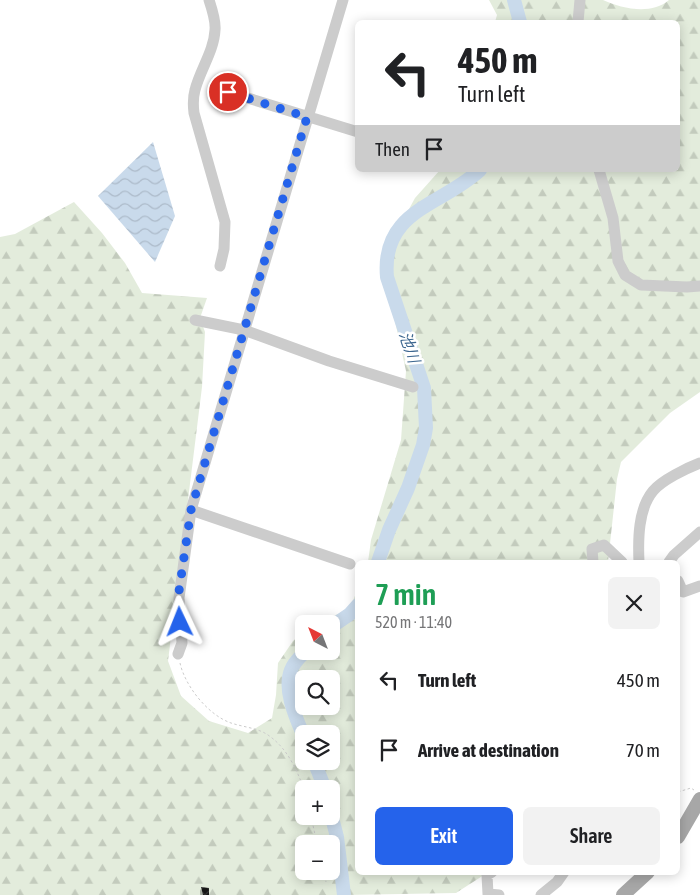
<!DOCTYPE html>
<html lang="en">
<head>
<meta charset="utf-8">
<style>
	:root { --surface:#fff; --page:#f2f2f2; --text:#202124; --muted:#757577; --accent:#2563eb }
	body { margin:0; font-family:"Asap Condensed","Noto Sans JP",sans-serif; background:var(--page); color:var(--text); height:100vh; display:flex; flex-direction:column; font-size:19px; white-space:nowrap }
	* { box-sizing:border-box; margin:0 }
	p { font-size:16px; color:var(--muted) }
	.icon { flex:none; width:28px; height:28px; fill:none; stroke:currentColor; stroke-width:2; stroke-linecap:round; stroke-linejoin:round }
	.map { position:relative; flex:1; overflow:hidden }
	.drawer { position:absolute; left:355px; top:560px; width:325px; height:315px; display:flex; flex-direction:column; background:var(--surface); border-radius:8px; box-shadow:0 2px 12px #0003 }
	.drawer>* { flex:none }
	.top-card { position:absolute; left:355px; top:20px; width:325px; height:152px; border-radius:8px; box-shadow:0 2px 12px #0003; background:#fff; color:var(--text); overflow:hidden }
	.needle { width:32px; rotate:318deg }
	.fabs { position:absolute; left:295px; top:615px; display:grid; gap:10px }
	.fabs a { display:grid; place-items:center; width:45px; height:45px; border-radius:8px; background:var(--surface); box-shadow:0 2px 12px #0003; font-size:25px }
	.pin { position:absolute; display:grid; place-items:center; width:42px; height:42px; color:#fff; margin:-21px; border:2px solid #fff; border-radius:50%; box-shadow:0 1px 5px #0007 }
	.me { position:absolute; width:55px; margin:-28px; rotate:358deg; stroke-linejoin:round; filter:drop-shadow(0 0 4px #0008) }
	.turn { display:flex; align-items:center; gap:18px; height:105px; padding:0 20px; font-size:22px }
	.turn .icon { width:65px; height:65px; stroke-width:2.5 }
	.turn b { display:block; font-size:35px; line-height:42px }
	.then { display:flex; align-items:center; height:48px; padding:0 20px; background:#0003; gap:10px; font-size:19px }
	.round { display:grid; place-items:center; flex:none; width:52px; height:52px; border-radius:8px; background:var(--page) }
	.overview { display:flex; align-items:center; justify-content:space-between; height:85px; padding:0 20px }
	h1 { font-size:30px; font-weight:600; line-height:38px; color:#1e9e55 }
	.cta { display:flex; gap:10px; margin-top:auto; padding:10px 20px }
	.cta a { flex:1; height:58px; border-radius:8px; background:var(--accent); color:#fff; font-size:20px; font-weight:600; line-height:58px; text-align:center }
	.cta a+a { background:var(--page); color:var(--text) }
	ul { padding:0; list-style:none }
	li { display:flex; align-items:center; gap:15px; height:70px; padding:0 20px }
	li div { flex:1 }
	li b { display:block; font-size:19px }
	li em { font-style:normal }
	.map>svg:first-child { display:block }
</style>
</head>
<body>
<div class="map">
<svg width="700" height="895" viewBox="0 0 700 895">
	<defs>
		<pattern id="forest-firs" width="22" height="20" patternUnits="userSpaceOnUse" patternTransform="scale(1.25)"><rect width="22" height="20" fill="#e3ecdc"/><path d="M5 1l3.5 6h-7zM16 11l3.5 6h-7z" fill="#c3cbbd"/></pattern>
		<pattern id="water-waves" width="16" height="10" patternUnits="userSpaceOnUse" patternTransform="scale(1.25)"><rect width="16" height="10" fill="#c9daeb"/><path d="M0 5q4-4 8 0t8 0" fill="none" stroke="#adbbca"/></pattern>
		<pattern id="building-cross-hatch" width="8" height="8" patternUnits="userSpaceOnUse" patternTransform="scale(1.25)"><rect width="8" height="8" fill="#161616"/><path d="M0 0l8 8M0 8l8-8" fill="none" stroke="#303030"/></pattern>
		<filter id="shadow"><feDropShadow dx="-2.5" dy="2.5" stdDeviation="0" flood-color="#0004"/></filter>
	</defs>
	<rect width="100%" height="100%" fill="#fff"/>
	<!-- forest -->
	<path fill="url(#forest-firs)" fill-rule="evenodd" d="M489,0H603C622,9 652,15 669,0H700V392L670,413L621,462L617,479L608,562H368L371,540L401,440L406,371L387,285L389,246L415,198L440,170H678V22H495L497,15Z
		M74,202L102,233L125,263L142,293L207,298L200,318L205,332L202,387L168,661L181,696L209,721L248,733L272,718L276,695L278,663L293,641L304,631V651H331V624H312L349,610L357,591L358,872L487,873L456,893L346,895H0V237L15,234ZM304,679H331V706H304ZM304,734H331V761H304ZM304,789H331V816H304ZM304,844H331V871H304Z"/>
	<!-- water -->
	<path fill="url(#water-waves)" d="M153,142L175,216L155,262L98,196Z"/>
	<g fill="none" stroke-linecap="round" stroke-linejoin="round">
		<!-- river -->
		<path stroke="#c9daeb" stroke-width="14" d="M514,0L520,22
			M378,562L389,530L408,488L423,445L426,428L424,388L387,277C381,210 441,206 480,170
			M331,627L350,614L358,605
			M304,737C296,718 283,690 291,670C294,662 300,657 306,651
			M314,761L325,789
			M331,814L337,837L344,895"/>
	</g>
	<!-- building -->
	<path fill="url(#building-cross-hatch)" filter="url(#shadow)" d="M201,887L209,888V895H203Z"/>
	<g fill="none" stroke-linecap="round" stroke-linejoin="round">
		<!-- path -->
		<path stroke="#ccc" stroke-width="1" stroke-dasharray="2.5 2.5" stroke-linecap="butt" d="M180,663C185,686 208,715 231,723C243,727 258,728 268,735C287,748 296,768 304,789
			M678,792L691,788L694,790
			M311,816L317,844
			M324,871L326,882"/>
		<!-- minor -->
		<path stroke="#ccc" stroke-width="11" d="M209,0C212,9 216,21 215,30C214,51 200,70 195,90C193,97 193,105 194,113L225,222L224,249L220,266
			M578,22L580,0
			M228,92L358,132
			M599,170L613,218L618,261L625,275L641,285L687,287L700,286
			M195,320L244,330L329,361L413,387
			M191,510L350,564
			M593,562L592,549L604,545L622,562
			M639,562C638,540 638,509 653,491C662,480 687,468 700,463
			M669,562L674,555L700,532
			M678,581L683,592L700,586
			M178,654L182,643L179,598L191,510L343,0
			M492,872L487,875L488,894L499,895
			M541,895L557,882L564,872"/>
		<!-- major -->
		<path stroke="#a7a7a7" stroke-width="14" d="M678,837L700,799
			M623,895L648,872"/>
	</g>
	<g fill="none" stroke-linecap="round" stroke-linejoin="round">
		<!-- route -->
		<path stroke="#2563eb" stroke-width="9" stroke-dasharray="0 16.2" d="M180,622L178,598L191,510L307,117L228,92"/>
	</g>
	<g text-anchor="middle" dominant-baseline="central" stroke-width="5" stroke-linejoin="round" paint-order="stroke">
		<!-- water labels -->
		<g font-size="16" font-style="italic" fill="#3d6790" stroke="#fff">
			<text transform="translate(410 347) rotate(71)">池川</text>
		</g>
	</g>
</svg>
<div class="fabs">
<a><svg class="needle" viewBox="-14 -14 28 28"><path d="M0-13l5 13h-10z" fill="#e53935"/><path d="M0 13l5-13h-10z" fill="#757577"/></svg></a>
<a><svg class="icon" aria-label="search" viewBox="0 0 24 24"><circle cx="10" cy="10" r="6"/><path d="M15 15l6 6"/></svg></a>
<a><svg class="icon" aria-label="layers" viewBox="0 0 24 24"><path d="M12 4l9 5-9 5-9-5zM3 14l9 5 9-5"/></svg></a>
<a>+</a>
<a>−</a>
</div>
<div class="pin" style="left:228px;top:92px;background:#d93025"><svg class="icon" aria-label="arrive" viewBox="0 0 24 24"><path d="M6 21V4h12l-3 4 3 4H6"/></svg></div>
<svg class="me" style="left:180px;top:622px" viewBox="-20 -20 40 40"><path d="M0-17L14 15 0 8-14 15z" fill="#2563eb" stroke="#fff" stroke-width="4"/></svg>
<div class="top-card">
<div class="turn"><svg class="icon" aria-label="left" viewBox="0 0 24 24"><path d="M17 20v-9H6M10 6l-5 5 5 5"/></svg><div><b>450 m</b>Turn left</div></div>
<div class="then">Then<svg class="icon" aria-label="arrive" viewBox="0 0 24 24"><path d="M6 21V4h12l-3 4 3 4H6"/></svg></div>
</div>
<section class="drawer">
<div class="overview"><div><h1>7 min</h1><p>520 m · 11:40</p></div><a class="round"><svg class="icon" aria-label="close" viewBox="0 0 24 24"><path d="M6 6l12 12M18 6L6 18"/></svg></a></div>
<ul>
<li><svg class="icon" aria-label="left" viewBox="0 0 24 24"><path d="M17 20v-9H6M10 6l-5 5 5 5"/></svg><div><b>Turn left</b></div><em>450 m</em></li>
<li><svg class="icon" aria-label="arrive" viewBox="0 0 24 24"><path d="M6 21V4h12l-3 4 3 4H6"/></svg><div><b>Arrive at destination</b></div><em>70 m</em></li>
</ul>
<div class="cta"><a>Exit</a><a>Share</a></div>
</section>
</div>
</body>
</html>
